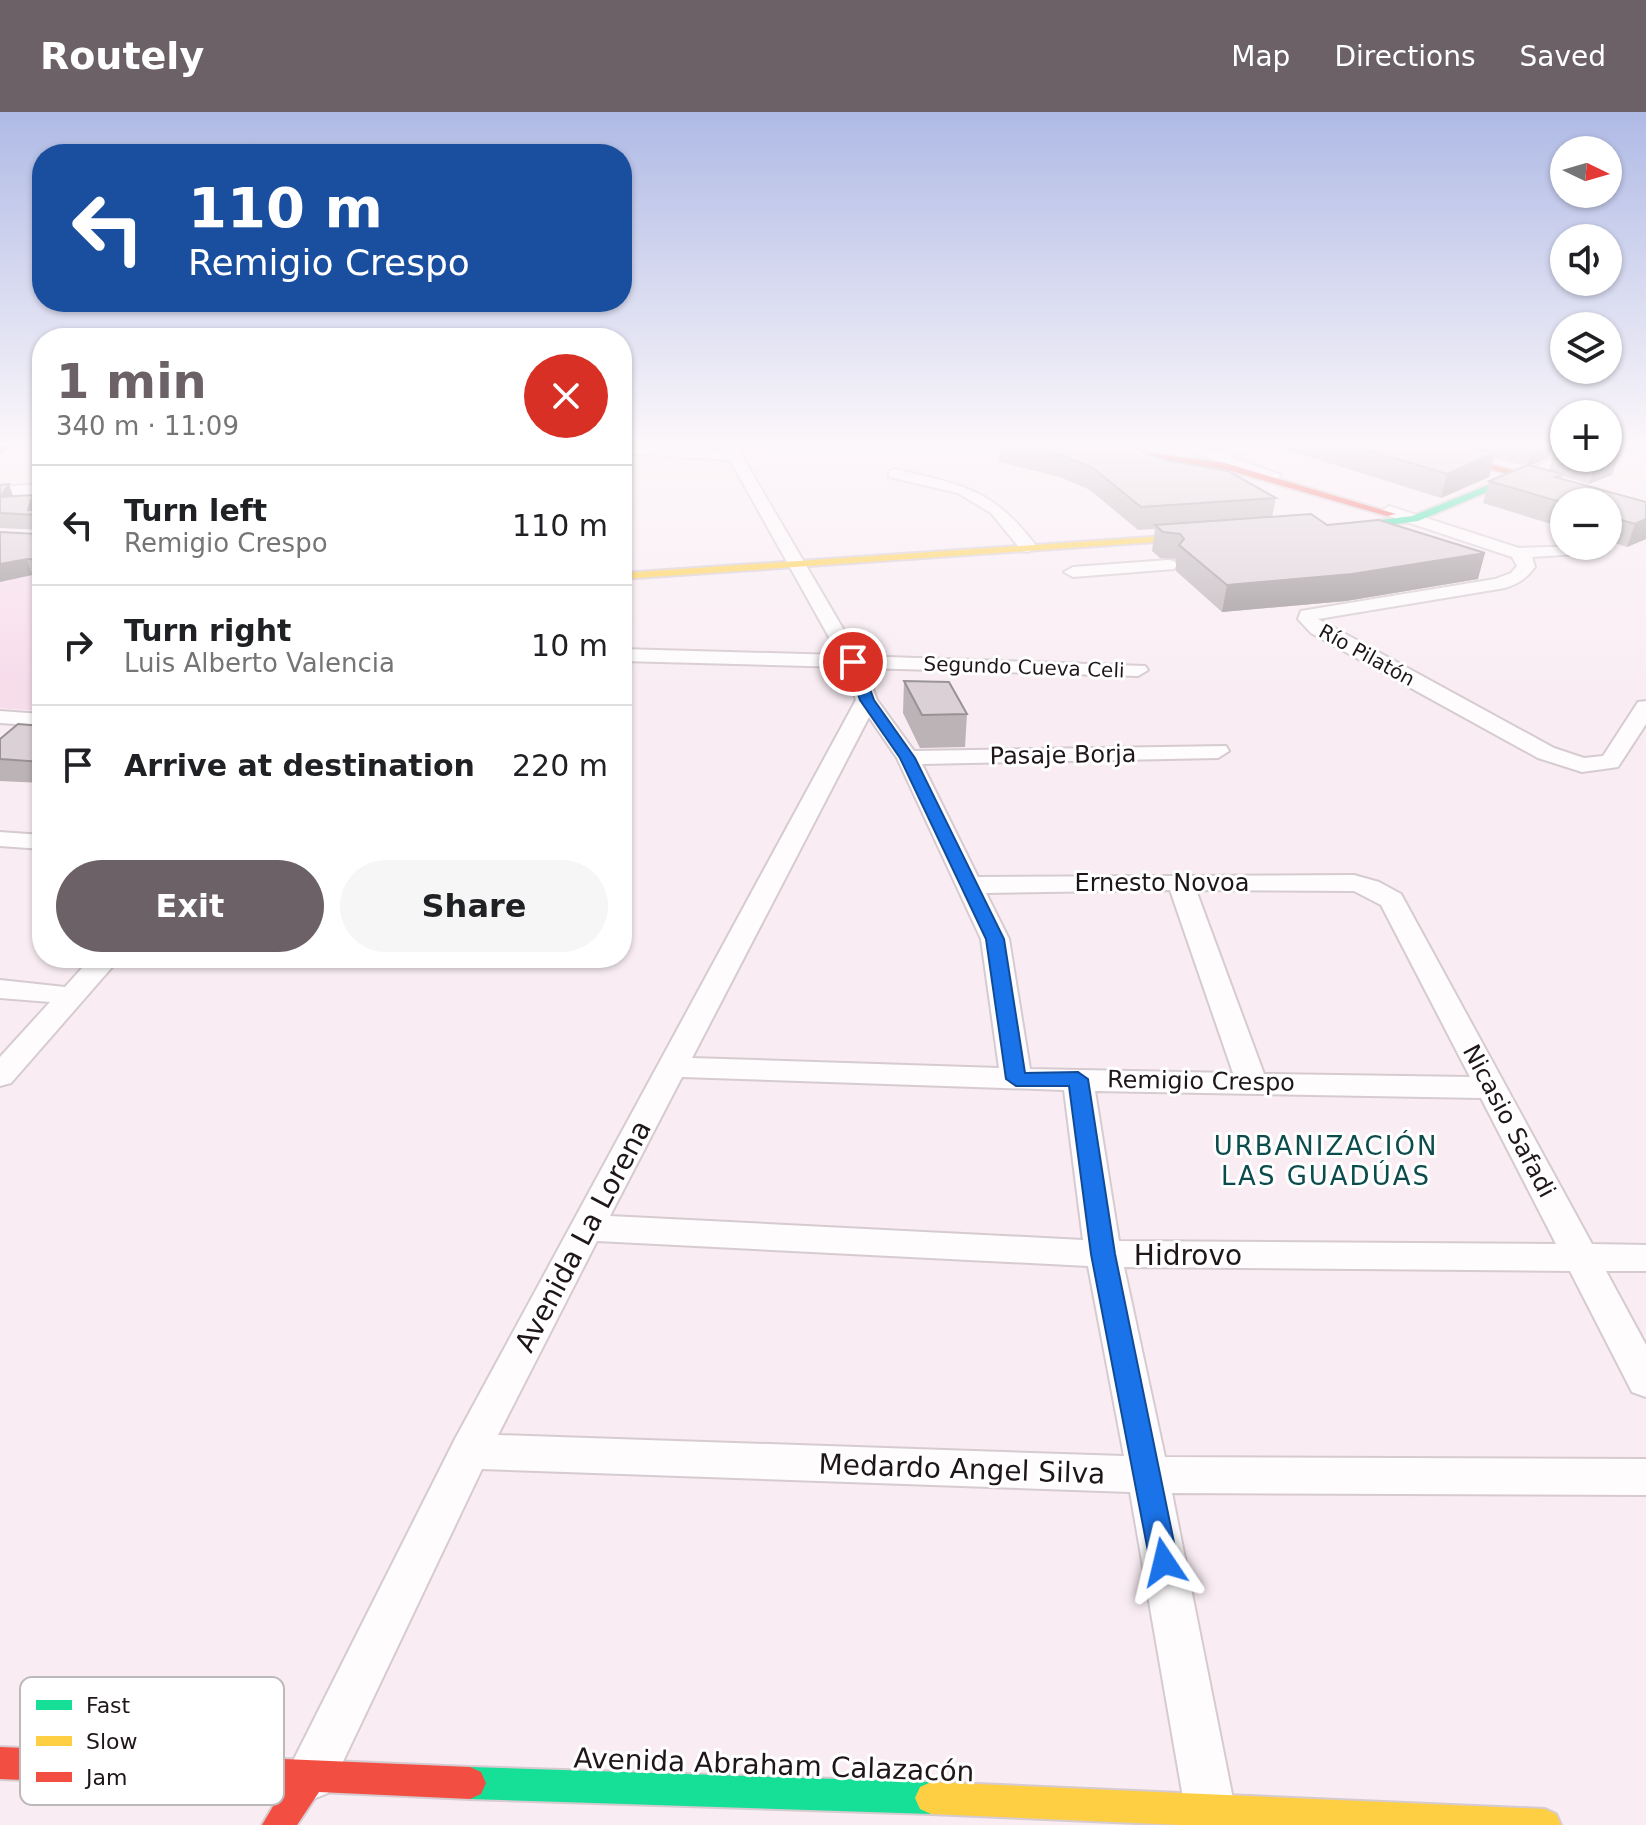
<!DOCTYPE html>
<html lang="en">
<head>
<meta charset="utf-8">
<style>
	:root { --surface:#fff; --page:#f6f6f6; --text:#202124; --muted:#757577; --line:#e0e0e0; --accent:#6b6166 }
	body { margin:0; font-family:"DejaVu Sans",sans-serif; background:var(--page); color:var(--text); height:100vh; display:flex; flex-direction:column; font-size:30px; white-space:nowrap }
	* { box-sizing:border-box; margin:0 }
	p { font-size:26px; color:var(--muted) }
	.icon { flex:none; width:44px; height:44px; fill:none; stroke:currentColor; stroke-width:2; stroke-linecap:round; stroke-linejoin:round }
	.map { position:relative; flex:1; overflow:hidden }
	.drawer { position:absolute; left:32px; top:216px; width:600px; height:640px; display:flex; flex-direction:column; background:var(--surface); border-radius:32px; box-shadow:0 2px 6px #0004 }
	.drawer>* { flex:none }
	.top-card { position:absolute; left:32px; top:32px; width:600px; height:168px; border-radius:32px; box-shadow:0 2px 6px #0004; background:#1a4fa0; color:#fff; overflow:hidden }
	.needle { width:52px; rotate:95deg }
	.buttons { position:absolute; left:1550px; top:24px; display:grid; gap:16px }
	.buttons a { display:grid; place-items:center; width:72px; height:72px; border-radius:50%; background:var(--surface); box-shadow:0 2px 6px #0004; font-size:40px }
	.pin { position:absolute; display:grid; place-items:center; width:68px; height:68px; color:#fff; margin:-34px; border:4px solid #fff; border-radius:50%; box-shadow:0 2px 8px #0007 }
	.me { position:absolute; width:88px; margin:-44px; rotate:350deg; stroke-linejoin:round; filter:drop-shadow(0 0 6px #0008) }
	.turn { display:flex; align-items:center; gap:28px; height:168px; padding:0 24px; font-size:36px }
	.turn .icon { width:104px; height:104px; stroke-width:2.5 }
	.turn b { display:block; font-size:56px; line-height:68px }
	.round { display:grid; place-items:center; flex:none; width:84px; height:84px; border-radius:42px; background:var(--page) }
	.overview { display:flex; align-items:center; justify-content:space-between; height:136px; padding:0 24px }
	h1 { font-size:48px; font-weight:800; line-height:60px; color:var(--accent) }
	.button { display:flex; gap:16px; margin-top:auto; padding:16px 24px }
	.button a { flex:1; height:92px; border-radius:48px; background:var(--accent); color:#fff; font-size:32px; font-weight:800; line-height:92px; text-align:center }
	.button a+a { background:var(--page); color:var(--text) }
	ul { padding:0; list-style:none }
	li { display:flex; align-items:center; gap:24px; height:120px; padding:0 24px; border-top:2px solid var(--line) }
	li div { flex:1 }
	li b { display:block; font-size:30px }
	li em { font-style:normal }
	header { display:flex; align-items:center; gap:48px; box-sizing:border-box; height:112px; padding:0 40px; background:var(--accent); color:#fff }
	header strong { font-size:38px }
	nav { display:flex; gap:44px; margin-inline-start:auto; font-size:28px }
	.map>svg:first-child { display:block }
</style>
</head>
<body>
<header>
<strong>Routely</strong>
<nav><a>Map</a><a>Directions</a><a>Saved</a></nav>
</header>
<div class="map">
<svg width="1646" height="1713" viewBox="0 0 1646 1713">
	<rect width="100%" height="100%" fill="#f9edf3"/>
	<!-- green -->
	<path fill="#f7dcea" d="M42,445V599L0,596V459Z"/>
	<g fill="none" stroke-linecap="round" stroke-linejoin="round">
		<defs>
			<path id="street" d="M622,334L727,339L726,334H740L742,344L859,544L1145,554L1148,558L1138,564L865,556L877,588L914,639L1226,634L1229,639L1218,646L922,652L978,765L1354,763L1379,770L1401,782L1592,1132L1646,1133V1159H1606L1646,1233V1285L1632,1280L1570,1159L1124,1155L1165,1345L1646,1347V1383L1172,1381L1235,1697L1228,1713H1192L1185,1697L1130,1380L482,1357L328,1681L311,1688L294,1681L287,1664L294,1647L455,1327L856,588L845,555L622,549V537L839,543L730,348L622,341ZM869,605L897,646L981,827L999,956L692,946ZM1170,778L1233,961L1030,957L1009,827L986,781ZM1196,778L1354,779L1381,793L1470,965L1264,962ZM682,965L1064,978L1083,1128L610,1104ZM1095,979L1481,986L1556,1132L1119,1129ZM597,1129L1088,1154L1124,1344L498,1323Z
				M1175,334H1197L1214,340L1238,334H1264L1230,345L1281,363L1278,366H1268Z
				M1564,343V346H1577L1527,366H1517L1514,363Z
				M894,357C962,373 993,376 1037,435L1028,440L1022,439L991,401L958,381L889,365V359Z
				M42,372V382L0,385V375Z
				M1389,394L1519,436L1584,434L1587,437L1578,442L1532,445L1535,455C1526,467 1519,471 1505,476L1318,507L1554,636L1584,646L1603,644L1638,590L1646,589V612L1618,655L1582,660L1538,646L1311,521L1298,507L1301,499L1495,467L1511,461L1517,454L1512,445L1383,402L1381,399Z
				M1168,448L1174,449L1177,453L1174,457L1073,465L1064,460L1073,455Z
				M0,599L42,602V614L0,611Z
				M0,720L42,723V737L0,734Z
				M91,846H120L11,971L0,974V945L50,890L0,886V868L65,875Z"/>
			<path id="fast" d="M1519,361L1527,363L1418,409L1336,420L1331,417L1336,414L1412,404Z
				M470,1655L931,1670L942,1675L947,1686L942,1697L931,1702L470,1687L459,1682L454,1671L459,1660Z"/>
			<path id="slow" d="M1209,421L1213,422V426L622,467V461Z
				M931,1670L1545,1697L1556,1702L1561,1713H1181L931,1702L920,1697L915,1686L920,1675Z"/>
			<path id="jam" d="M0,334H10L0,342Z
				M1068,334H1095L1225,351L1396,402L1387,404L1224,357Z
				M1408,334H1424L1646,395V401Z
				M0,1635L470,1655L481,1660L486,1671L481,1682L470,1687L319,1680L297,1713H262L282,1679L0,1667Z"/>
		</defs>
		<!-- street casing -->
		<use href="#street" stroke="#d6cbd0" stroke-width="4"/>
		<!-- fast casing -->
		<use href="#fast" stroke="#d6cbd0" stroke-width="4"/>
		<!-- slow casing -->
		<use href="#slow" stroke="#d6cbd0" stroke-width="4"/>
		<!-- jam casing -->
		<use href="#jam" stroke="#d6cbd0" stroke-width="4"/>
		<!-- street -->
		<use href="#street" fill="#fefcfd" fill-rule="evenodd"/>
		<!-- fast -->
		<use href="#fast" fill="#16e098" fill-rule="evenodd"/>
		<!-- slow -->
		<use href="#slow" fill="#ffcf43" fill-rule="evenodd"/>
		<!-- jam -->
		<use href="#jam" fill="#f24e42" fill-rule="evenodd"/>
	</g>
	<!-- wall -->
	<path fill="#bcb3b7" d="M1000,334H1130L1165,348L1276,386L1272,405L1327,413L1478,467L1346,489L1222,500L1176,459V447L1160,446L1152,439L1155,417L1138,418L1090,378L1060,365L999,350Z
		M1279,334H1552L1548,346L1530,353L1549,358L1555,340L1564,336V346H1608L1619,343L1612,363L1589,372L1562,364L1561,366L1646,390V427L1627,435L1608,429V390H1564V416L1483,391L1489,369L1525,354L1494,346L1489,365L1441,386L1278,335Z
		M0,373L13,384L38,398H42V464L32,463L2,469L40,418L0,416Z
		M904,569L967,602L965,635L920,636L903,601Z
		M42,614V671L0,669V627Z"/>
	<!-- shaded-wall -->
	<path fill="#999295" d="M1552,334L1548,346L1527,355L1530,342Z
		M1495,341L1489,365L1441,386L1447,362Z
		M1619,343L1612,363L1589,372L1596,351Z
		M9,372L14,387L0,385Z
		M33,383L38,398H28Z
		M1646,407V427L1627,435L1635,412Z
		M1485,441L1478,467L1346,489L1222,500L1227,473Z
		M27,447L32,463L0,470V452Z"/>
	<!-- building -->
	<path fill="#dbd0d5" stroke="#999295" stroke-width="2" d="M1023,334H1130L1165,348L1228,359L1276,386L1141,395L1093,356L1062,343Z
		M1355,334H1467L1495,341L1447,362Z
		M1500,334H1551L1530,342Z
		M1564,336V342L1555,340Z
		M1608,340L1619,343L1596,351L1578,346H1608Z
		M1528,353L1562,362L1555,365L1646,390V407L1635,412L1608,404V390L1564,391L1489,369Z
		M9,372L0,385L33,383L28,398H42V448L27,447L0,452V420L37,422L40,419V406L37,403L0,401V373Z
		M1311,402L1327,413L1379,408L1485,441L1352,462L1227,473L1179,433L1184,427L1180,422L1163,420L1155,413Z
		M904,569L949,570L967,602L922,603Z
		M18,612L42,614V650L0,647V627Z"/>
	<!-- sky -->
	<linearGradient id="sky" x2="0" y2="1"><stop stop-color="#afbae5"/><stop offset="0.58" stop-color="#fcf7fa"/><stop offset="1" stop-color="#fcf7fa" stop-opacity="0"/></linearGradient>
	<rect width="1646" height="574" fill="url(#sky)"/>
	<!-- route -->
	<path fill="#1a73e8" stroke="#114b97" stroke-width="2" d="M849,547L860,550L874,588L915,646L1004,827L1025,961L1078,960L1088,967L1115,1142L1178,1450L1174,1459L1164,1463L1154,1459L1150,1450L1091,1142L1069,974H1016L1006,967L986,827L900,646L860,588L847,550Z"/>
	<g text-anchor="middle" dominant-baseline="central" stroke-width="6" stroke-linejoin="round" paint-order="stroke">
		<!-- far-street labels -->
		<g font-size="20" fill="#1f161a" stroke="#fff">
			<text transform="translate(1367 543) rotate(29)">Río Pilatón</text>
			<text transform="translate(1024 555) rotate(2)">Segundo Cueva Celi</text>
		</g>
		<!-- street labels -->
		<g font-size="24" fill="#1f161a" stroke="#fff">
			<text transform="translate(1063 643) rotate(-1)">Pasaje Borja</text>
			<text x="1162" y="771">Ernesto Novoa</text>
			<text transform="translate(1201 969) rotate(1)">Remigio Crespo</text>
			<text transform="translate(1509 1009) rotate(62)">Nicasio Safadi</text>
		</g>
		<!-- neighbourhood labels -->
		<g font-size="26" letter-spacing="2" fill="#0c4c4d" stroke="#fff">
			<text x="1326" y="1034">URBANIZACIÓN<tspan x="1326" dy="30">LAS GUADÚAS</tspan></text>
		</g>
		<!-- near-street labels -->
		<g font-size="28" fill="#1f161a" stroke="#fff">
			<text transform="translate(583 1124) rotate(-62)">Avenida La Lorena</text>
			<text x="1188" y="1143">Hidrovo</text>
			<text transform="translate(962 1357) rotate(2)">Medardo Angel Silva</text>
			<text transform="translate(774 1653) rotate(2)">Avenida Abraham Calazacón</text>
		</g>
	</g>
	<!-- legend -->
	<rect x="20" y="1565" width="264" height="128" rx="12" fill="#fff" stroke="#bcb9ba" stroke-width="2"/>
	<rect x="36" y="1588" width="36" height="10" fill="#16e098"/>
	<rect x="36" y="1624" width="36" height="10" fill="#ffcf43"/>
	<rect x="36" y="1660" width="36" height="10" fill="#f24e42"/>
	<g font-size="22" fill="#1f161a">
		<text x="86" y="1601">Fast</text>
		<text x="86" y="1637">Slow</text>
		<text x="86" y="1673">Jam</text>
	</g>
</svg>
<div class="buttons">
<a><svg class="needle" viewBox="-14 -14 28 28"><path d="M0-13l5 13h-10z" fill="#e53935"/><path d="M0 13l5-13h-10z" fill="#757577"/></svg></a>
<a><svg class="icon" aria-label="sound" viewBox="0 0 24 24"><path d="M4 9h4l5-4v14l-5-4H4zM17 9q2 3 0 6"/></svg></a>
<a><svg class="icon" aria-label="layers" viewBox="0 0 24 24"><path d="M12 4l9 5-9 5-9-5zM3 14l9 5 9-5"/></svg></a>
<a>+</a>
<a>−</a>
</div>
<div class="pin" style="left:853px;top:550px;background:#d93025"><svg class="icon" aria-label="arrive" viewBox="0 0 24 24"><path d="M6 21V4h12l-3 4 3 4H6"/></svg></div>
<svg class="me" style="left:1164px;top:1450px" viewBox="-20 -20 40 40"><path d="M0-17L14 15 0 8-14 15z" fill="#1a73e8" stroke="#fff" stroke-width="4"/></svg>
<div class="top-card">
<div class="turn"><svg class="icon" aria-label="left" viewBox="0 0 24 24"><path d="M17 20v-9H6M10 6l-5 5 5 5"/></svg><div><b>110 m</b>Remigio Crespo</div></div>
</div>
<section class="drawer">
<div class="overview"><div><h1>1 min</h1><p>340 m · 11:09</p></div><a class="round" style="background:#d93025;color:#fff"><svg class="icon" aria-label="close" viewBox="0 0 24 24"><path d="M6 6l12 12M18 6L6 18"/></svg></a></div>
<ul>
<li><svg class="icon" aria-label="left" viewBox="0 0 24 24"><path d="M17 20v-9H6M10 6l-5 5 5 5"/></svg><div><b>Turn left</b><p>Remigio Crespo</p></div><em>110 m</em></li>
<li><svg class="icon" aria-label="right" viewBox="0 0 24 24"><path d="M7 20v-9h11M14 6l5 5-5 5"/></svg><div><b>Turn right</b><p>Luis Alberto Valencia</p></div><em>10 m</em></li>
<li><svg class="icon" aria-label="arrive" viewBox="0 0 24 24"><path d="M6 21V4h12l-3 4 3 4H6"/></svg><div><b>Arrive at destination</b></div><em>220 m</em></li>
</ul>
<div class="button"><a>Exit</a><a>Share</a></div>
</section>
</div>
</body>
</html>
